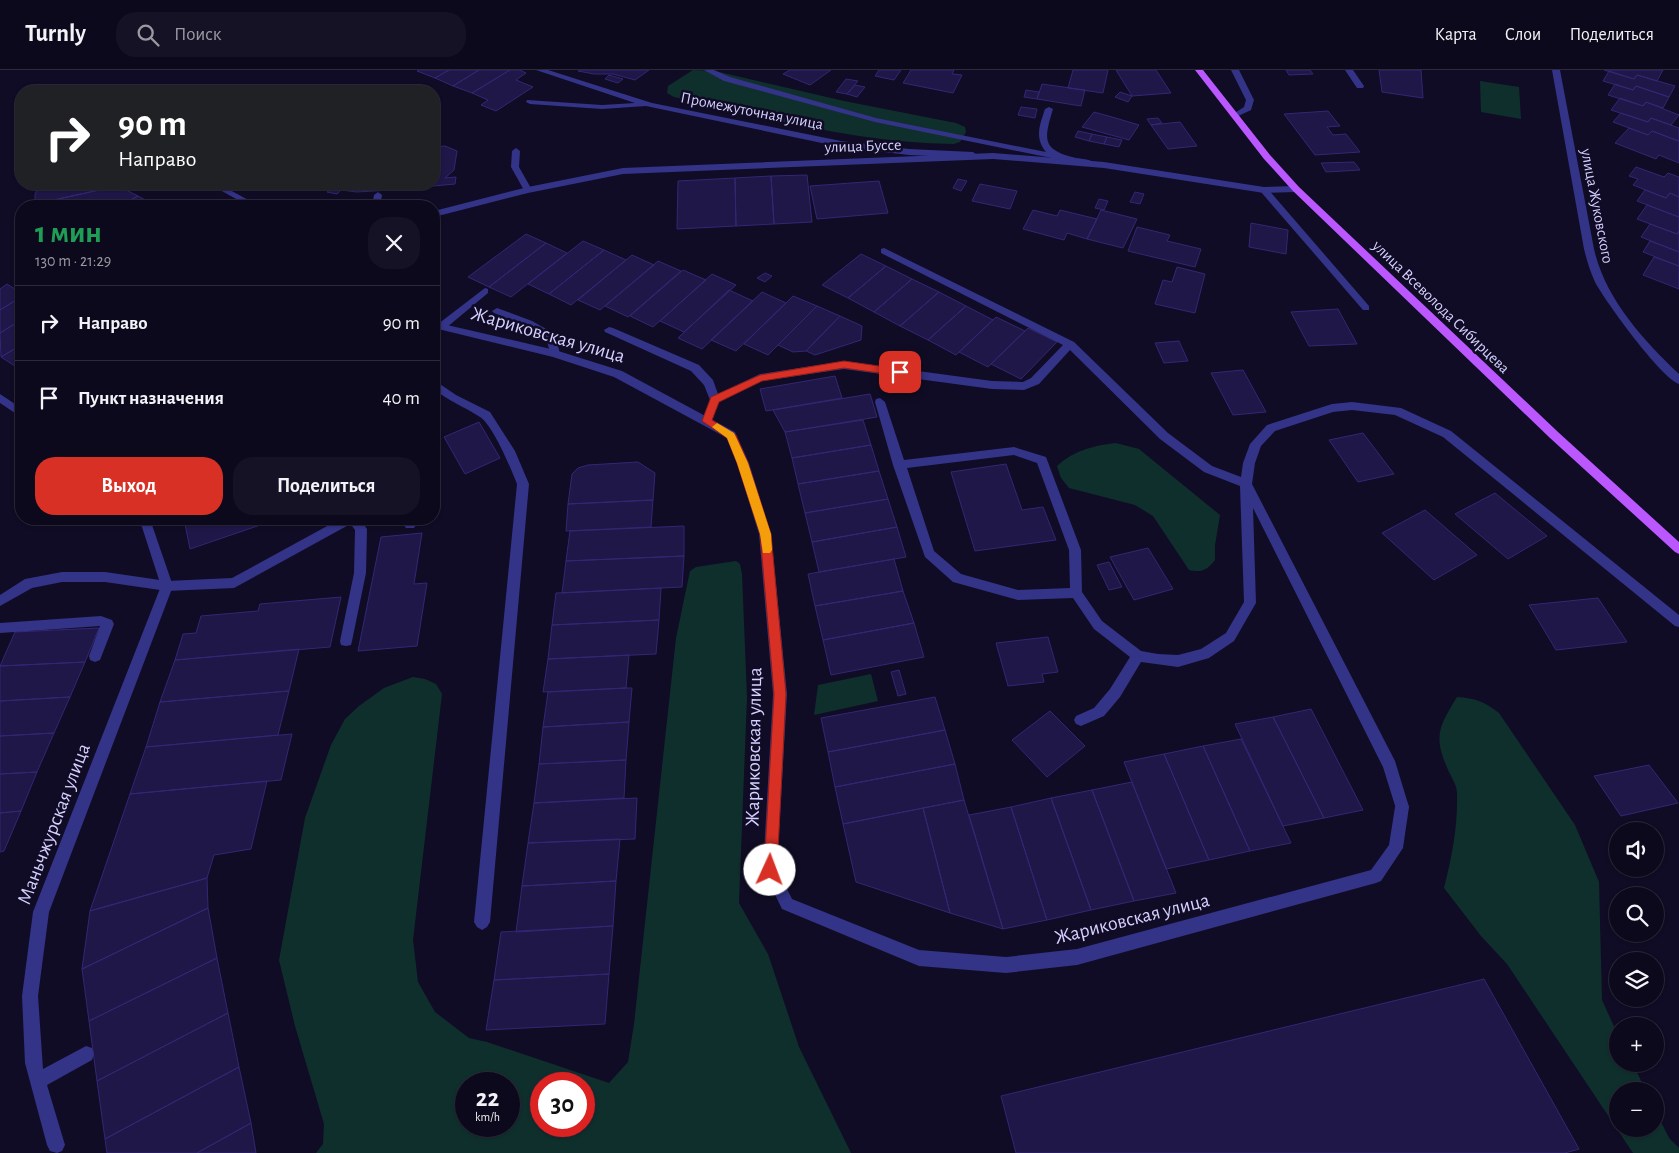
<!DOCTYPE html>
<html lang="ru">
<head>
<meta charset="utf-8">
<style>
	:root { --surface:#0c091c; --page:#151225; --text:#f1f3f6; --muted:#9a9aa3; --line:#2c2a3b; --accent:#d93025 }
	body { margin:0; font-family:"Alegreya Sans",sans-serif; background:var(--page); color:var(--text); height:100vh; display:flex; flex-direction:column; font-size:19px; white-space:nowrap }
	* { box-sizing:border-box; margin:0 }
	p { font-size:16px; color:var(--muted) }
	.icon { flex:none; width:28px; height:28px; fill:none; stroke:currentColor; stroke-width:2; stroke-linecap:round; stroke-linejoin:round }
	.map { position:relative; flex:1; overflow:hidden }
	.sheet { position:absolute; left:15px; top:130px; width:425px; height:325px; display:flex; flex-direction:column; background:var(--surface); border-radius:20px; box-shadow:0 1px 4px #0004,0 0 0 1px var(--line) }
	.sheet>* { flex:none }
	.top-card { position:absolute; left:15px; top:15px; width:425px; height:105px; border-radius:20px; box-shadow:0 1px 4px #0004,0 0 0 1px var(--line); background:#202124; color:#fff; overflow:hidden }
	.buttons { position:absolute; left:1609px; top:752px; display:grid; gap:10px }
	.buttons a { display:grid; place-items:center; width:55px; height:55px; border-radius:50%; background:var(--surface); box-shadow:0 1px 4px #0004,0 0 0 1px var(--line); font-size:25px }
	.speed { position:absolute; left:455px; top:1002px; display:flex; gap:10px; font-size:25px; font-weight:700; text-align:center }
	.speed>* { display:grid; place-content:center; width:65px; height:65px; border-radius:50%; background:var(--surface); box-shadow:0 1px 4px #0004,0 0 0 1px var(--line); line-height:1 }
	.speed small { font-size:12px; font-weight:400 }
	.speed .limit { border:8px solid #d22; background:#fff; color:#111 }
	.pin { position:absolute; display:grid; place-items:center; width:42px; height:42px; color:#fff; margin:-21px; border-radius:10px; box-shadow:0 2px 8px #0006 }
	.me { position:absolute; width:55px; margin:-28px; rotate:2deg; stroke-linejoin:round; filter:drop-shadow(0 0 4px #0008) }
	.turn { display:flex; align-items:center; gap:18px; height:105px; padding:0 20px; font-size:22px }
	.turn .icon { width:65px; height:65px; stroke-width:2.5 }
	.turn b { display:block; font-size:35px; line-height:42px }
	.round { display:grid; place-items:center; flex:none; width:52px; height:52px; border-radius:20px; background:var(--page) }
	.headline { display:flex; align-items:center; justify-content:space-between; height:85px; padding:0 20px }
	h1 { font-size:30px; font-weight:700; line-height:38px; color:#1e9e55 }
	.cta { display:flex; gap:10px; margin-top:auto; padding:10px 20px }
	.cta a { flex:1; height:58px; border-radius:20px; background:var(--accent); color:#fff; font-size:20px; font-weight:700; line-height:58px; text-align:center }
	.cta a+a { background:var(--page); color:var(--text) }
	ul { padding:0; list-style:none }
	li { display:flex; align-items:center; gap:15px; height:75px; padding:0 20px; border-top:1px solid var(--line) }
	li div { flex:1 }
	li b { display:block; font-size:19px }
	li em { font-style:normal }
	header { display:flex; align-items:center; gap:30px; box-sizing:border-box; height:70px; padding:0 25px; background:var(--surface); border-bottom:1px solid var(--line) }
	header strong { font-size:24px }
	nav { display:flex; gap:28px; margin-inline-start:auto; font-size:18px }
	.search { width:350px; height:45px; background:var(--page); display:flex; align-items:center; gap:12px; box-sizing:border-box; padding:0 18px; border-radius:20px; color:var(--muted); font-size:19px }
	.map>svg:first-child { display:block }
</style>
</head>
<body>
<header>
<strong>Turnly</strong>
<div class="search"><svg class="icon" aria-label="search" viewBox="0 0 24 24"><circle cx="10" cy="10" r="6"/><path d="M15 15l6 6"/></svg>Поиск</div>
<nav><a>Карта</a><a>Слои</a><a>Поделиться</a></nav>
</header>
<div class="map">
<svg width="1679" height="1083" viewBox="0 0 1679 1083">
	<rect width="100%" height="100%" fill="#100c25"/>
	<!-- green -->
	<path fill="#0f2f2d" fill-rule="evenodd" d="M693,0L715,1L844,31L956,53L965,57L966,62L960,72L954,74C859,73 766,48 674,27L667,23L668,16Z
		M1480,11L1519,17L1521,49L1481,42Z
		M1116,373L1139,379L1220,445L1215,475V490C1207,500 1202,503 1189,500L1153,446L1135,435L1069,418L1061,408L1057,396C1075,380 1092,376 1116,373Z
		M736,491L740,494L742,504L747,627L739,833L768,884L799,977L851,1083H316L323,1074L324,1054L295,956L279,890L305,748L331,675L345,649L359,636L384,618L413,607L425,609L436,614L442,624L413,870L418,912L435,942L469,968L487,972L609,1013L628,992L634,954L676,568L690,501L696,497ZM466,1014H509V1056H466ZM541,1014H584V1056H541Z
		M871,604L878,631L814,645L818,615Z
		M1457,627C1475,628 1485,632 1499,643L1575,755L1599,812L1602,930L1617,963L1618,994H1633L1646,1021H1618V1059H1655V1040L1669,1068L1679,1078V1083H1633L1507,894L1481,866L1444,818C1452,786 1458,756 1457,723C1457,716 1452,708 1449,702C1433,667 1438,658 1457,627Z"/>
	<!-- building -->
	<path fill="#1f1747" stroke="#332775" d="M419,0H449L435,8L417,1Z
		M449,0H479L453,16L435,8Z
		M479,0H510L472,23L453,16Z
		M510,0H520L526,3L516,10L533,17L496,41L481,35L488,30L472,23Z
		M580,0H649L635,10L613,4H594L578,1Z
		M790,0H831L810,15L783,4Z
		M879,0H901L894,10L875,6Z
		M911,0H954L952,4L962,5L953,23L903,13Z
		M1073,0H1108L1103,23L1068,18Z
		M1116,0H1156L1171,23L1132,26Z
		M1286,0H1310L1313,4L1289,5Z
		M1379,0H1421L1423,28L1382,22Z
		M1604,0H1663L1657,11L1637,5L1634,9Z
		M1609,1L1634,9L1637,5L1675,16L1669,27L1636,16L1633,20L1603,11Z
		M609,5L623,9L618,13L605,9Z
		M846,9L858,11L847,24L836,22Z
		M1042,14L1085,20L1081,36L1037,29Z
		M1615,14L1633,20L1636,16L1669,27L1663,38L1646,32L1643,36L1608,25Z
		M855,15L865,17L857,27L847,24Z
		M1026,20L1039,22L1037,29L1024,27Z
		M1120,22L1132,26L1128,32L1115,27Z
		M1620,28L1643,36L1646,32L1679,45L1671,55L1651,48L1648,52L1611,40Z
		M1021,37L1037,39L1035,48L1018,45Z
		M1328,41L1340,56L1327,57L1333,65L1346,64L1360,82L1315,85L1284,44Z
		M1094,42L1112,47L1139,55L1129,70L1082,57Z
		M1621,43L1648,52L1651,48L1679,58V70L1678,71L1652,61L1648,65L1613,52Z
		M1158,48L1162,53L1151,55L1147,49Z
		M1180,52L1197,76L1168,79L1151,55Z
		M1629,58L1648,65L1652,61L1679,71V93L1659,85L1656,89L1615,73Z
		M1078,61L1092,64L1089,71L1075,67Z
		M1092,64L1107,67L1104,74L1089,71Z
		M1107,67L1122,70L1119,77L1104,74Z
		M445,76L457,81L454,100L445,108L456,107L455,114L422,117V114H434V77Z
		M1354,92L1360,100L1326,102L1321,93Z
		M1636,97L1664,107L1668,103L1679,107V127L1670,123L1666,128L1633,115L1638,109L1629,106Z
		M807,105L812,152L774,154L771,106Z
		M771,106L774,154L736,156L735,108Z
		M735,108L736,156L677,159L678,111Z
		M958,109L967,111L961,121L953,118Z
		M879,111L888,143L817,149L810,116Z
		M40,114H119L118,116L35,134V124Z
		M331,114H391L390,120L357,122L341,120L337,124L327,122L331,119L325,117Z
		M391,114H422V117L390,120Z
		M980,114L1017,121L1010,139L972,131Z
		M118,116L138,126L119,136H35V134Z
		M1645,120L1666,128L1670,123L1679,127V147L1637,131Z
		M1135,122L1144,124L1140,134L1130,132Z
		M138,126L156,136H119Z
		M1099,129L1108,131L1104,140L1095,138Z
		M1647,135L1679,147V161L1677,164L1637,149Z
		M1033,140L1057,146L1060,140L1097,149L1087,169L1067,163L1064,170L1023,159Z
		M1101,140L1137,149L1123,178L1087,169Z
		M1251,153L1288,160L1286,184L1249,177Z
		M1650,154L1677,164L1679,161V182L1641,167Z
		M1137,157L1170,165L1167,171L1201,179L1195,197L1128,181Z
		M526,164L546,173L489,217L468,207Z
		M583,171L604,180L549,224L528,214Z
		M1650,171L1679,182V196L1643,182Z
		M546,173L567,183L511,227L489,217Z
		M604,180L626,190L571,235L549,224Z
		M861,184L886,196L848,228L822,215Z
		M632,185L654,195L600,240L578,230Z
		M1654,187L1679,196V219L1643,205Z
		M658,191L681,201L628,247L605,236Z
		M886,196L912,209L874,242L848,228Z
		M1177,197L1205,204L1195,243L1155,234L1163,210L1172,212Z
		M683,200L706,210L653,257L630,246Z
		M765,203L772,206L765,212L757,208Z
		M712,204L736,215L684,262L660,251Z
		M912,209L939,222L900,256L874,242Z
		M7,214L21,223V227L0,240V219Z
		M729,220L753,231L702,279L678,268Z
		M762,222L786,233L736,281L711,270Z
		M939,222L966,236L928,270L900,256Z
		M793,226L817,236L768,285L744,274Z
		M21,227V250L0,263V240Z
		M817,236L840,246L806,281L793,282L778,275Z
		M966,236L993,250L956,285L928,270Z
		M1338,239L1357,274L1309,276L1291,242Z
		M840,246L862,256L861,270L815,285L806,281Z
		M996,247L1025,261L988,297L959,282Z
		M21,250V275L1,287L0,263Z
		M1028,258L1057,272L1021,309L991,294Z
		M1179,271L1188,291L1164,293L1155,273Z
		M21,275V300L1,287Z
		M1243,300L1266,342L1233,345L1211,303Z
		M835,306L842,328L766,341L760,319Z
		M870,324L877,347L785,362L773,340Z
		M863,350L871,375L792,388L785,362Z
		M479,352L500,388L465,404L444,367Z
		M1363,363L1394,404L1358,412L1329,370Z
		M871,375L879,401L798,414L792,388Z
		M638,392L655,403L653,430L568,434L572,404L578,398L588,395Z
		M1006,394L1022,440L1043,437L1056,470L975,481L951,402Z
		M879,401L888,429L805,443L798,414Z
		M1495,423L1547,466L1508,489L1455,444Z
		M888,429L897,457L812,472L805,443Z
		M653,430L651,457L566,461L568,434Z
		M1425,440L1477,485L1434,510L1382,463Z
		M199,449H272V451L190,479L185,454Z
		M684,456V486L566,491L570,461Z
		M897,457L906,487L819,502L812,472Z
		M422,463L414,514L427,513L417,576L358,581L381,467Z
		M1148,478L1173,519L1134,530L1110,487Z
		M684,486L682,517L562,523L566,491Z
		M894,489L903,521L815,536L808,504Z
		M1109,492L1122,517L1109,520L1097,495Z
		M661,518L659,550L552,555L556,523Z
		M903,521L914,553L823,570L815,536Z
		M341,527L330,577L175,590L183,564L196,563L201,546L258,541L260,534Z
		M1598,528L1627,572L1556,580L1529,535Z
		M659,550L656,584L548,589L552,555Z
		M914,553L924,587L831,605L823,570Z
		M99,558L85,592L0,596L15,562Z
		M1048,567L1058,602L1042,604L1044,612L1008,616L996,573Z
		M299,579L289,621L160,632L175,590Z
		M629,585L626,618L543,622L548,589Z
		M85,592L70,627L0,631V596Z
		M899,600L906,624L898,626L891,602Z
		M626,618H632L629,652L543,657L548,622Z
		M289,621L278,665L146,677L160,632Z
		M70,627L54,663L0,666V631Z
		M935,627L945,660L828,682L821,648Z
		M1311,639L1363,740L1324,748L1273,647Z
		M1050,641L1085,676L1047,707L1012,670Z
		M1273,647L1324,748L1283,756L1235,654Z
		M629,652L626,690L539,694L543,657Z
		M945,660L955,694L835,717L828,682Z
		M54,663L37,702L0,704V666Z
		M292,664L281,710L130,724L146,677Z
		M1241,669L1291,773L1250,781L1203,676Z
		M1203,676L1250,781L1209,790L1164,684Z
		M1164,684L1209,790L1166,799L1124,692Z
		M626,690L624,728L534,733L539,694Z
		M955,694L964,730L843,754L835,717Z
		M1649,695L1678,733L1621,746L1594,706Z
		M37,702L21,741L0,743V704Z
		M267,711L251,779L214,785L207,808L90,841L130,724Z
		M1132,712L1176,823L1134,831L1092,720Z
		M1092,720L1134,831L1091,840L1051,728Z
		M637,728L635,769L528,773L534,733Z
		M1051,728L1091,840L1047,850L1011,737Z
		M964,730L1003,859L950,843L923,738Z
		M1011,737L1047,850L1003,859L969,745Z
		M923,738L950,843L856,812L843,754Z
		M21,741L4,781L0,782V743Z
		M620,769L616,811L522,816L528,773Z
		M207,808L208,838L82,899L90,841Z
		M616,811L613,856L516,862L522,816Z
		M208,838L217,888L89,951L82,899Z
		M613,856L609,904L494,910L501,862Z
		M217,888L228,943L97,1011L89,951Z
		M609,904L605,954L486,960L494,910Z
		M1484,909L1579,1079L1565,1083H1016L1001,1026Z
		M228,943L239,997L105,1069L97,1011Z
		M239,997L251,1053L197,1083H107L105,1069Z
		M251,1053L256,1083H197Z"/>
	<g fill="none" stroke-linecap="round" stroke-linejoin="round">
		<!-- service -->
		<path fill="#338" fill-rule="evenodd" d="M536,0H548L652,33L841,71L909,79L973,82L977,85L973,88L909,85L841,77L646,36L602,39L530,34L526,32L527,30L602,35L635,33Z
			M704,0H714L730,7L876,48L1046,82C1034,67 1040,55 1045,39L1049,37L1053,39C1044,69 1041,80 1076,88C1083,89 1090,89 1095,93L1091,96L875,52L724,11Z
			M1231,0H1239L1254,30L1251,40L1234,48L1230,46L1244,37L1246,30Z
			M1345,0H1353L1364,16L1363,18H1357Z
			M516,78L520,81L519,97L532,120L531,122H525L511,97L512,81Z
			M209,114H219L259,136H249Z
			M1264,117L1267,118L1369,236V240H1363L1261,122L1260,120Z
			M378,122L382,125L380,136H372L374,125Z
			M884,178L1074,272L1168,363L1212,396L1241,407L1243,393L1250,374L1267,355L1332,334L1352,332L1401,338L1451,361L1679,545V557L1675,556L1443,367L1395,345L1352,340L1333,342L1275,361L1261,376L1255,393L1252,414L1395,691L1409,737L1407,742L1402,744L1397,742L1383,697L1253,438L1256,533L1234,571L1209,588L1178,597L1141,592L1120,627L1104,646L1081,656L1076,654L1074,650L1076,646L1094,638L1110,619L1130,587L1094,559L1073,528L1018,530L953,512L925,487L893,395L875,332L876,329L880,328L885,332L904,390L1014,377L1046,387L1081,480L1082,522L1102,551L1141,581L1158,584L1178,585L1201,579L1226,563L1244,532L1240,416L1204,402L1160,369L1070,280L1039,314L1024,320L992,319L844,299L762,311L719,332L712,351L707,355L702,351L710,330L704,315L691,301L605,262L604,260L609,257L613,258L699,295L713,310L718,324L760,304L844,291L992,311L1023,312L1031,308L1063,275L881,183V179ZM1014,385L1037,393L1069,480L1070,518L1018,520L961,504L934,481L907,398Z
			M485,218L488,219V223L446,258H438V254Z
			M497,238L532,251L555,264L560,284L559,286H551L546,268L524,255L494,243L492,241Z
			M434,310L456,325L490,342L515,381L529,414L490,852L487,857L482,860L477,857L474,852L517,414C511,399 493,355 480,347C465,337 448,331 434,319Z
			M0,324L21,338V347L0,333Z
			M136,449H149L151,452L173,516L49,842L38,926L43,999L86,976L92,978L94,984L92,990L47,1015L65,1075L62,1081L57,1083L50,1081L47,1075L25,993L22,926L33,842L161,516L142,457Z
			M347,449H360L367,459L366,503L352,571L351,575L346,576L341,575L340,571L354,503L355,460Z
			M399,449H412L416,455L414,458H406Z
			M101,546L112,550L114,554L100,590L95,592L90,590L89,586L100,556L0,563V553Z"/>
		<!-- minor -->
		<path fill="#338" fill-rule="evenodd" d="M1552,0H1560L1594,179C1605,228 1643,270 1679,304V314C1661,308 1605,231 1595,212C1590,201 1587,191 1584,179Z
			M993,83L1104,92L1264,117L1296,116L1300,119L1296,122L1264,123L1104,98L993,89L623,104L528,123L434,147V141L528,117L623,98Z
			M434,252L555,280L622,301L735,362L749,393L771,464L787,624L777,799L792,829L919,880L1006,887L1077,879L1371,800L1389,775L1395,737L1397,732L1402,730L1407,732L1409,737L1403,778L1381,811L1376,813L1077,895L1006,903L919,896L782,839L763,800L773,624L759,464L737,393L727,368L614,307L553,287L434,258Z
			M340,449H356L354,452L234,518L167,521L105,512H62L32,518L0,536V525L25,509L62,502H105L167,511L232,508Z"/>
		<!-- primary -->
		<path fill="#ba57ff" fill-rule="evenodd" d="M1195,0H1203L1270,85L1299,117L1558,362L1679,472V484L1675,482L1550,368L1293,121L1264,89Z"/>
	</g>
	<!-- route -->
	<path fill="#d93025" stroke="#8d1f18" d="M844,291L900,299L904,302L900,306L844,298L762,311L719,332L712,350L736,365L748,393L771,464L786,624L777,800L775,804L770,806L766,804L764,800L774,624L760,464L737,393L727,368L702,351L711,327L760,305Z"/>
	<!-- slow -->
	<path fill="#f59e0b" d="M717,353L734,363L748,393L771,464L772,480L770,483H763L760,464L737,393L727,368L712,357Z"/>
	<g text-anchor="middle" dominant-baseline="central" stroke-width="5" stroke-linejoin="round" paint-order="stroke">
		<!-- far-street labels -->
		<g font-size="16" fill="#d4d0ff" stroke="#100c25">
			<text transform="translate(752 41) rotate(11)">Промежуточная улица</text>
			<text transform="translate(863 76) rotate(-2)">улица Буссе</text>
			<text transform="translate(1597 136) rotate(79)">улица Жуковского</text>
			<text transform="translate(1441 237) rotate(44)">улица Всеволода Сибирцева</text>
		</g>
		<!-- street labels -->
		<g font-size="20" fill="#d4d0ff" stroke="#100c25">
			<text transform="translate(548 265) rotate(16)">Жариковская улица</text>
			<text transform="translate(754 677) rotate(-89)">Жариковская улица</text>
			<text transform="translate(54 754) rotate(-69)">Маньчжурская улица</text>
			<text transform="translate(1132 849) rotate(-14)">Жариковская улица</text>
		</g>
	</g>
</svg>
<div class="buttons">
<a><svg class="icon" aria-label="sound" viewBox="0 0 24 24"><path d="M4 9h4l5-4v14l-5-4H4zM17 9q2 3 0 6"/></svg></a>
<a><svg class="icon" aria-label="search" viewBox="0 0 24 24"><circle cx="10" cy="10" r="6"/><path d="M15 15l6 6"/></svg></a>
<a><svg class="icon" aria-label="layers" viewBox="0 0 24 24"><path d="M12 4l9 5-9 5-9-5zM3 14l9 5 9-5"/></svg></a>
<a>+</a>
<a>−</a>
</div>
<div class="speed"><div>22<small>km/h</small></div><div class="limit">30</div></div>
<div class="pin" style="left:900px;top:302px;background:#d93025"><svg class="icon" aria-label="arrive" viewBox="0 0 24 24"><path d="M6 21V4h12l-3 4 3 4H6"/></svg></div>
<svg class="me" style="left:770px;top:800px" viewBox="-20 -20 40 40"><circle r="19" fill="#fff"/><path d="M0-13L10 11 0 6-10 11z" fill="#d93025"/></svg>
<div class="top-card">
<div class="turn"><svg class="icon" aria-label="right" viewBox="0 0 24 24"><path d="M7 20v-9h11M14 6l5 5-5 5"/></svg><div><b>90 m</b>Направо</div></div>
</div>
<section class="sheet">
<div class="headline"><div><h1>1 мин</h1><p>130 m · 21:29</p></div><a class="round"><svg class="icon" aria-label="close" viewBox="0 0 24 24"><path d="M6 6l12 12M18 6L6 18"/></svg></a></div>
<ul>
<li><svg class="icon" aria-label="right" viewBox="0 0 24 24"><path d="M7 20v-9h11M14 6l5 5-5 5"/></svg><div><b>Направо</b></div><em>90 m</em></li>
<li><svg class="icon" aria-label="arrive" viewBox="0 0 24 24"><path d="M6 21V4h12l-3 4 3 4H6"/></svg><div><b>Пункт назначения</b></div><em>40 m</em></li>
</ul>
<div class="cta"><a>Выход</a><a>Поделиться</a></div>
</section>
</div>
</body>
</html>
